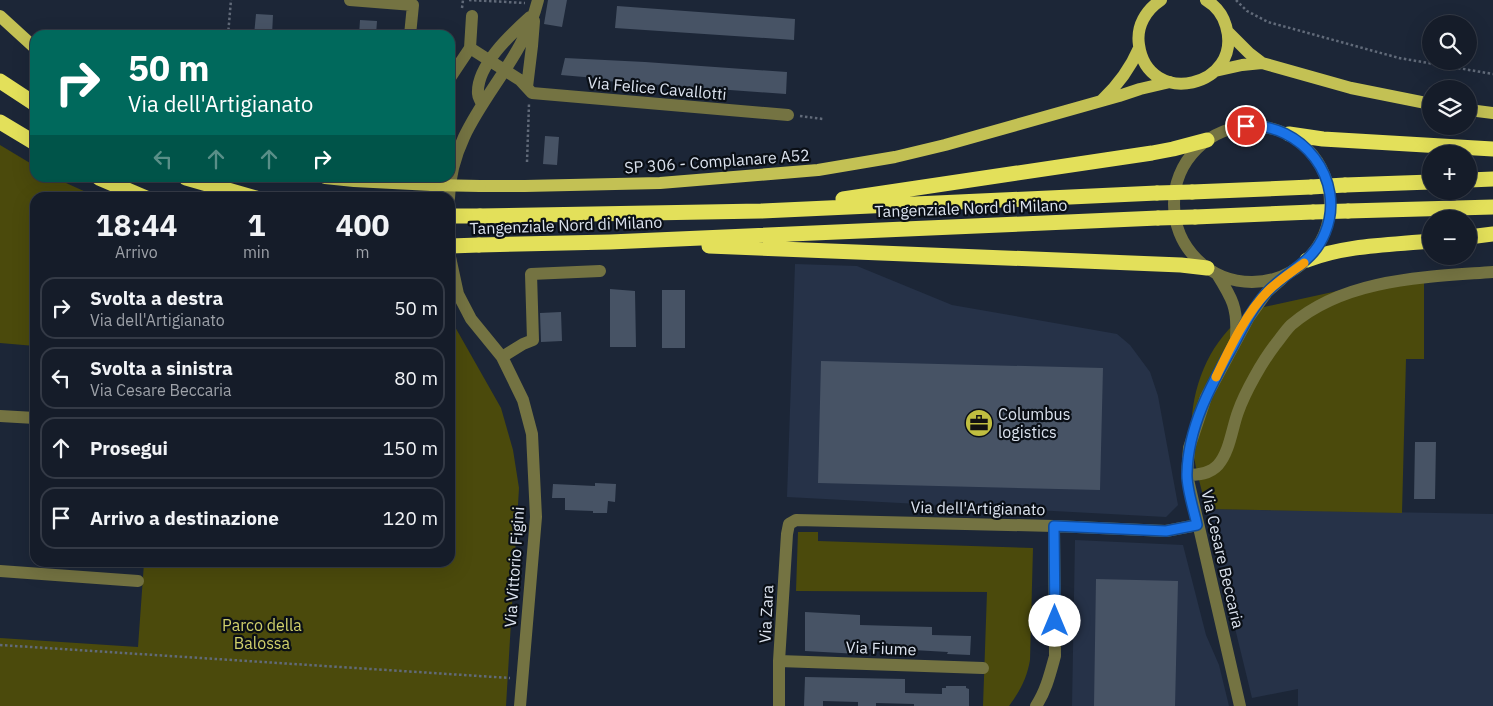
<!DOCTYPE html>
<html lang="it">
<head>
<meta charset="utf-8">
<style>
	:root { --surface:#151c29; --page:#1e2531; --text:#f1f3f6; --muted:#9da1a8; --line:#343a46 }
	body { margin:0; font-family:"IBM Plex Sans",sans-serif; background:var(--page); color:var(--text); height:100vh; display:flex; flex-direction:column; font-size:19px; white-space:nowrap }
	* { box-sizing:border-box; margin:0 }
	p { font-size:16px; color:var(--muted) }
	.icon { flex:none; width:28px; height:28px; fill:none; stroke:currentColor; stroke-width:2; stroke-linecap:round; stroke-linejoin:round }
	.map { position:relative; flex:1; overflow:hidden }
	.drawer { position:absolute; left:30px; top:192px; width:425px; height:375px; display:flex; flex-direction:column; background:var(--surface); border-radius:15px; box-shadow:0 5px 20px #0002,0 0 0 1px var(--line) }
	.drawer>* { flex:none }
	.top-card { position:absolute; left:30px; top:30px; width:425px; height:152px; border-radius:15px; box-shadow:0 5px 20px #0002,0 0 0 1px var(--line); background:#00695c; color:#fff; overflow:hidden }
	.tools { position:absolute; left:1422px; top:15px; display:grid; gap:10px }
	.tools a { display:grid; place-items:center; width:55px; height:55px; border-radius:50%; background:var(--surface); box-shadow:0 5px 20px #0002,0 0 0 1px var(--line); font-size:25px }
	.pin { position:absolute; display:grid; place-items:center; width:42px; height:42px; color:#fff; margin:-21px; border:2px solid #fff; border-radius:50%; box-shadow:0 1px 5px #0007 }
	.me { position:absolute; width:55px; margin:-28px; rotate:0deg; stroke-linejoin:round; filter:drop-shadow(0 0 4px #0008) }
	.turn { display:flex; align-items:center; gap:18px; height:105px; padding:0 15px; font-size:22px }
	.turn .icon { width:65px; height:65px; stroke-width:2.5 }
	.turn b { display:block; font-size:35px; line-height:42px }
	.lanes { display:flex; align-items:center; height:48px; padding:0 15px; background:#0003; justify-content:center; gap:25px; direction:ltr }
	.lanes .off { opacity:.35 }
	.eta { display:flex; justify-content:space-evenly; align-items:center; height:85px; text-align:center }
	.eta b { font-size:30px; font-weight:800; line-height:35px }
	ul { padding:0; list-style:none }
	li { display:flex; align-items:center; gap:15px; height:62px; margin:0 10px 8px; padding:0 5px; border:2px solid var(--line); border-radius:15px }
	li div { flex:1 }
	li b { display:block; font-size:19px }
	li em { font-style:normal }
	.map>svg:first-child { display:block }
</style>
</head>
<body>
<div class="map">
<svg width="1493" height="706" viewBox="0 0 1493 706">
	<rect width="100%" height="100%" fill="#1c2637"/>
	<!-- built -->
	<path fill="#263248" d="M795,264L857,266L952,305L1117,334L1130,345L1150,372L1158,396L1178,505L1166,517L787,497Z
		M1206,509L1493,514V706H1298V689L1252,698Z
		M1075,540L1183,545L1206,635L1219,665L1229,706H1072Z"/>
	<!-- green -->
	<path fill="#4b4a0c" d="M0,145L35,166V178H55L97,197L35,198V346L0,343Z
		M1424,272V359H1406L1402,513L1206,509C1202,490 1196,471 1193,452C1186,405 1202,350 1240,319C1246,314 1256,311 1264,307Z
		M450,318L501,408L513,450L519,488L506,706H0V638L138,647L144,563L450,562Z
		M798,532H818V541L1033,548L1030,660C1027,678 1020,691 1009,706H983L987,592L796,591Z"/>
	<!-- building -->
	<path fill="#475365" d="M548,0H567L562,27L544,24Z
		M617,6L795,19L794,40L615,28Z
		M256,14L273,15L272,35H254Z
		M360,20L377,21L376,35H359Z
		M565,58L645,62L787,72L786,94L607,81V79L561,75Z
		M545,136L559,137L557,165L543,164Z
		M610,289L635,291L636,347H610Z
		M662,290H685V348H662Z
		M561,312L562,341L541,342L540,313Z
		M821,361L1103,368L1100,490L818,483Z
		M1415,442H1436L1435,499H1414Z
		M595,483L616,484L615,502L608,501L607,513H593V511L565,510V498H552L553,484L595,486Z
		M1096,579L1178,581L1175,706H1094Z
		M805,612L860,615V625L932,627V635L971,636L970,655L947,654L948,652L913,650L859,649V654L805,651Z
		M805,677L905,679V693L942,694V688H946V686H966V688L969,689V706H914V704L876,703V706H858V702L823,701V706H804Z"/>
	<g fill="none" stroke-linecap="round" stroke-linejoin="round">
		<!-- path -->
		<path stroke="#616a79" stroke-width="2.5" stroke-dasharray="2.5 2.5" stroke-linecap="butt" d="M469,0L525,3
			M1236,0L1247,11L1268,22L1399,58L1493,74
			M462,8L463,0
			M228,35L231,0
			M800,116L823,119
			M527,162L529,104
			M0,645L510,678"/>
		<!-- minor -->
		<path stroke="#747342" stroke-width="12" d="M350,0L413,5L410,35
			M472,16L470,48L520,80L532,93L788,115
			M450,78L470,48
			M527,87L532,46L534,21
			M482,105C481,101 478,97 478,94C476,66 511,34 530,17
			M1174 204a78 78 0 1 1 156 0a78 78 0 1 1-156 0Z
			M449,198C451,117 520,74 538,0
			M450,257L458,294L471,319L502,357L523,400L532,434L536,517L520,706
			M1217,274C1232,298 1238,308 1236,337
			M502,357L523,344L533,340L531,274L600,271
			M0,416L35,418
			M1187,475C1198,475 1210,474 1218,465C1230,451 1232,428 1238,412C1245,392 1262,362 1275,345C1280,339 1285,331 1291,325C1345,278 1426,277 1493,272
			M0,571L138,581
			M779,661L983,668
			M779,706V661L787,534L789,524L796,520L1054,526L1166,531L1197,525
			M1036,706C1046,691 1050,674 1055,656L1054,526
			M1240,706L1187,475L1189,448L1206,397L1249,317L1267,292L1282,279"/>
		<!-- major -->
		<path stroke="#c3c154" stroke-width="12" d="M1161,0C1146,10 1136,26 1139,45C1148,109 1244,87 1226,26C1223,15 1216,6 1206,0
			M0,16L35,48
			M1228,32L1249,53L1262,63
			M1215,71L1242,65L1262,63L1351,88L1431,104
			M1102,100C1119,84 1130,69 1139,48
			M1469,110L1493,113
			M325,178L354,181L432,185
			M480,186H525L660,183L818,170L895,157L945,145L1119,96L1140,89L1170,82"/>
		<!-- highway -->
		<path stroke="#e3e05a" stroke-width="15" d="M0,81L35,104
			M0,122L35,143
			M1289,134L1323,139L1493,149
			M99,178L146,198
			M186,178L256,198
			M1469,180L1493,179
			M1345,185L1431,182
			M1192,192L1311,187
			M843,199L1152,153L1173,149L1207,140
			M1348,211L1493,207
			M480,216L761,211L1157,193
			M1195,217L1313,212
			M1469,237L1493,234
			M479,245L610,242L1158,218
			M709,246L1181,265L1207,268
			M1307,260C1346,245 1390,245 1431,241"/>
		<!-- major-bridge -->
		<path stroke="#c3c154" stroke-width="12" d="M432,185L480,186"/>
		<!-- highway-bridge -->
		<path stroke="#e3e05a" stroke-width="15" d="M1311,187L1345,185
			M1157,193L1192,192
			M1313,212L1348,211
			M450,216H480
			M1158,218L1195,217
			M450,246L479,245"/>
	</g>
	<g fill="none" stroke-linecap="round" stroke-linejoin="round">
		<defs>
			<path id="route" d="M1055,621L1054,526L1166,531L1197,525C1194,510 1186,487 1187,473C1188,427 1211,385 1233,346C1243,327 1253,307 1267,292C1288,270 1313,263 1325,233C1347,180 1302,122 1246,126"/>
		</defs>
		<!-- route casing -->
		<use href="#route" stroke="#114b97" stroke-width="12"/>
		<!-- route -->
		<use href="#route" stroke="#1a73e8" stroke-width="9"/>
		<!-- slow -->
		<path stroke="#f59e0b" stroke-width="9" d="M1216,377C1229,350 1246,313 1268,291C1279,280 1292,272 1304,263"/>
	</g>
	<!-- icons -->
	<defs>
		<symbol id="office-disc" viewBox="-11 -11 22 22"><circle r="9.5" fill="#c0be40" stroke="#0a0f16"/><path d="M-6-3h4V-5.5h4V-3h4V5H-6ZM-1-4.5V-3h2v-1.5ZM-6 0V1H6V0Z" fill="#111"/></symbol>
	</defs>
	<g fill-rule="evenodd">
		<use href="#office-disc" x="963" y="407" width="32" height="32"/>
	</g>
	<g text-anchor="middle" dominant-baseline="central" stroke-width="4.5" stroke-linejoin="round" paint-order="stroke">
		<!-- street labels -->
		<g font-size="16" fill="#dbe2ee" stroke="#0a0f16">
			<text transform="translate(657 88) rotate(5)">Via Felice Cavallotti</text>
			<text transform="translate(717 161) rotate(-4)">SP 306 - Complanare A52</text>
			<text transform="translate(971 208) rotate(-2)">Tangenziale Nord di Milano</text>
			<text transform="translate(566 225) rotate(-2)">Tangenziale Nord di Milano</text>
			<text transform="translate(978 508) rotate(1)">Via dell'Artigianato</text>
			<text transform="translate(1223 559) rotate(77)">Via Cesare Beccaria</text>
			<text transform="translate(514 567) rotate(-86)">Via Vittorio Figini</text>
			<text transform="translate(766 614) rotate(-87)">Via Zara</text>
			<text transform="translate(881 648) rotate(2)">Via Fiume</text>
		</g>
		<!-- poi labels -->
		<g font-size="16" fill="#dbe2ee" stroke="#0a0f16" text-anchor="start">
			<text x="998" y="414">Columbus<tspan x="998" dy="18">logistics</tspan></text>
		</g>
		<!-- park labels -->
		<g font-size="16" fill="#d1d06b" stroke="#0a0f16">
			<text x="262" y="625">Parco della<tspan x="262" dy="18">Balossa</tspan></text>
		</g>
	</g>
</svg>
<div class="tools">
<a><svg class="icon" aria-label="search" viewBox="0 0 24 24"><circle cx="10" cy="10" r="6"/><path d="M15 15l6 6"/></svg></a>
<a><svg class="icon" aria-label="layers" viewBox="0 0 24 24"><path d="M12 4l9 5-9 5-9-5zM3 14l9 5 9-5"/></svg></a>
<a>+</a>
<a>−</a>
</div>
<div class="pin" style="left:1246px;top:126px;background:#d93025"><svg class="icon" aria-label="arrive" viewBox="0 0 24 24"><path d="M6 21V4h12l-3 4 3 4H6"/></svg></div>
<svg class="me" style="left:1055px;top:621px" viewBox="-20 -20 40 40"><circle r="19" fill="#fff"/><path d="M0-13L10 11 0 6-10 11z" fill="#1a73e8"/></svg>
<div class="top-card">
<div class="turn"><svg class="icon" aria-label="right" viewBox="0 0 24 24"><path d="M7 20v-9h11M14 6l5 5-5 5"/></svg><div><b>50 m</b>Via dell'Artigianato</div></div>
<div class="lanes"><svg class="icon off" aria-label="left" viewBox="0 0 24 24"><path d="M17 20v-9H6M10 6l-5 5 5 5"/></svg><svg class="icon off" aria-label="ahead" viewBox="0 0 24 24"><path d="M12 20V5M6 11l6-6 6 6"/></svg><svg class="icon off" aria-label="ahead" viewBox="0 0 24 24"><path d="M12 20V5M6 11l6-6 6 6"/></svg><svg class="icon" aria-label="right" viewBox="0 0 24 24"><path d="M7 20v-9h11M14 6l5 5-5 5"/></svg></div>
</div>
<section class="drawer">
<div class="eta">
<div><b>18:44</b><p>Arrivo</p></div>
<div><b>1</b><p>min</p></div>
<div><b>400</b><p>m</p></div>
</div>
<ul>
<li><svg class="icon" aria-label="right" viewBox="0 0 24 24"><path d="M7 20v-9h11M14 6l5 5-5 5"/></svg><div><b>Svolta a destra</b><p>Via dell'Artigianato</p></div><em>50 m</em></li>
<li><svg class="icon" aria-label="left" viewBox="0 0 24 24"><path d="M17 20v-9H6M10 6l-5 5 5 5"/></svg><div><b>Svolta a sinistra</b><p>Via Cesare Beccaria</p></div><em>80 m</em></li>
<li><svg class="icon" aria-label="ahead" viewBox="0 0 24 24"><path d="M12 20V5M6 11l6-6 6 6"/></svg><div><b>Prosegui</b></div><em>150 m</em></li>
<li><svg class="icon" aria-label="arrive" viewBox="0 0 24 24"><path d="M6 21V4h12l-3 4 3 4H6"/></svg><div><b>Arrivo a destinazione</b></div><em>120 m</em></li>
</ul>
</section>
</div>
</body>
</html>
